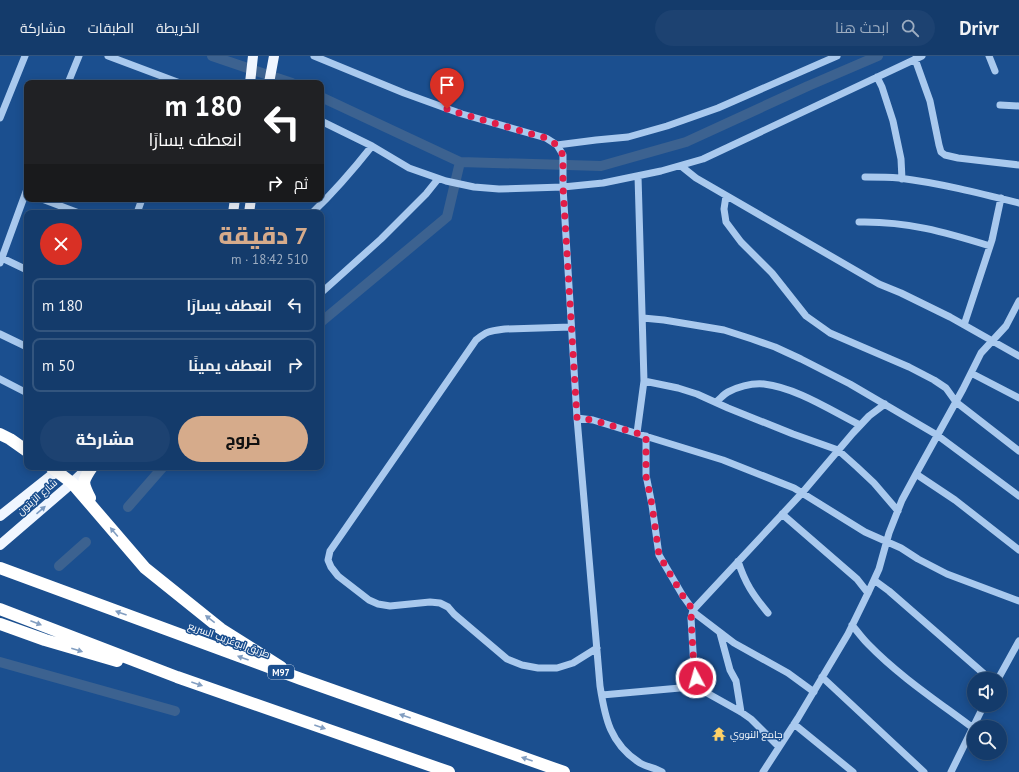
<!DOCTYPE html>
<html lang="ar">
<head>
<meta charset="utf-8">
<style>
	:root { --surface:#143b6b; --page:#1d4271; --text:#f1f3f6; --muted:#9dadc1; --line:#33557e; --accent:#d6ab8b }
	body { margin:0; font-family:"PT Sans",Cairo,sans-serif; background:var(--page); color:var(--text); direction:rtl; height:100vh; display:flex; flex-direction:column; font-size:15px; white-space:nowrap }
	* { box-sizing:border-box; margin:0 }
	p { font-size:13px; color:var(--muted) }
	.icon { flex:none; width:22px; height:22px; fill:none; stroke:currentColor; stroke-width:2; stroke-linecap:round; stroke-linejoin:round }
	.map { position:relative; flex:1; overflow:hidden; direction:ltr }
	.drawer { position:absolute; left:24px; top:154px; width:300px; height:260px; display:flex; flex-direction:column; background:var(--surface); border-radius:8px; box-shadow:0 2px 10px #0003,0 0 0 1px var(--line); direction:rtl }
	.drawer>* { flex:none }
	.top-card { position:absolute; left:24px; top:24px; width:300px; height:122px; border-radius:8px; box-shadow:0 2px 10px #0003,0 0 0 1px var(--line); direction:rtl; background:#202124; color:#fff; overflow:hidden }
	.buttons { position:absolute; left:967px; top:616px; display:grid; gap:8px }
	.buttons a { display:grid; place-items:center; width:40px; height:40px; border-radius:50%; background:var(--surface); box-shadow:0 2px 10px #0003,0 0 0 1px var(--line); font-size:20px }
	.pin { position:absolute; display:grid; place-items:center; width:34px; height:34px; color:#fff; margin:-41px -17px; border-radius:50% 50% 50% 0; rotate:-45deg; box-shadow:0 0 4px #0007 }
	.pin .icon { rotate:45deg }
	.me { position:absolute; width:44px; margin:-22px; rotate:354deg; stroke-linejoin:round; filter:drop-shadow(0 0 3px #0008) }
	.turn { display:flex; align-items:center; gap:14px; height:84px; padding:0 16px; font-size:18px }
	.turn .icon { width:52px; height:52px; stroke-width:2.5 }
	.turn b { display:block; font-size:28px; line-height:34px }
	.then { display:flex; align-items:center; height:38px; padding:0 16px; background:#0003; gap:8px; font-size:15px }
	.round { display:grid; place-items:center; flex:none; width:42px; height:42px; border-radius:21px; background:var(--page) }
	.overview { display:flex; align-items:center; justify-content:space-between; height:68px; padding:0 16px }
	h1 { font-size:24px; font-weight:800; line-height:30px; color:var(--accent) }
	.action { display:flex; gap:8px; margin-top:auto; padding:8px 16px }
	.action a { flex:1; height:46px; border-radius:24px; background:var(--accent); color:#111; font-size:16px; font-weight:800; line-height:46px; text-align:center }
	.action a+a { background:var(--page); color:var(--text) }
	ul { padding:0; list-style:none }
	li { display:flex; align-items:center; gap:12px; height:54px; margin:0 8px 6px; padding:0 8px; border:2px solid var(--line); border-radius:8px }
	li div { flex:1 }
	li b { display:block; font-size:15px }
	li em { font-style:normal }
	header { display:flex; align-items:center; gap:24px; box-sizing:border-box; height:56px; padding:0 20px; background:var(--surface); border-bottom:1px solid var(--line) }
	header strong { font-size:19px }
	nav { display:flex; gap:22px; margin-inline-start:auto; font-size:14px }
	.search { width:280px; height:36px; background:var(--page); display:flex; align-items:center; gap:10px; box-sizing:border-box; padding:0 14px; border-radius:22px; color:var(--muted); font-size:15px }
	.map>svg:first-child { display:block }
</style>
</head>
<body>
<header>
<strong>Drivr</strong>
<div class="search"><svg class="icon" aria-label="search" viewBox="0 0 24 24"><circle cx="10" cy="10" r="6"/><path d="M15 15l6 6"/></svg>ابحث هنا</div>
<nav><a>الخريطة</a><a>الطبقات</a><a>مشاركة</a></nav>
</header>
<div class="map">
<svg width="1019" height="716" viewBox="0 0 1019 716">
	<rect width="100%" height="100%" fill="#1b4f8f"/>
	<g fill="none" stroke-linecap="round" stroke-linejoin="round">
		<!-- canal -->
		<path stroke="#3c6290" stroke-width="10" d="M212,0L292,27
			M321,41L460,106L601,110L686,86L808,30L878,0
			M321,266L447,161L460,106
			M128,451L163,411
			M59,510L86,486
			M0,606L175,655"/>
		<!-- minor -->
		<path stroke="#a9c9ee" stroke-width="7" d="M108,0L180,27
			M314,0L404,37L462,58L546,82L557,89L563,99V131L577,362L600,630C605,662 610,688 640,707C647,711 656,712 662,716
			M989,0L995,15
			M915,3L930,45L939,89L941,96L945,99L958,102L1019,109
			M877,21L882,31L893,65L901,103L902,123
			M68,27L79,0
			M1000,49L1019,50
			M0,62L25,0
			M321,65L372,90L409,112L446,125L474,131L499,133L563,131L603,127L661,115L703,103L922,0
			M557,89L596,84L628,81L667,70L718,52L837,0
			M681,110L696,122L879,228L901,237L950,261L1019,300
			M865,121C876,121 888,121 899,122C939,127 979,137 1019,147
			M726,140L724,153L726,166L741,186L772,217L806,260L830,277L909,311L934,324L946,332L956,346L1019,395
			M42,143L79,157
			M137,157L142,143
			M312,157C334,136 353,114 372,90
			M859,166C906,165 945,176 990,190
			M2,202L27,214
			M0,207L27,133
			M321,237L381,183L426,138L438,123
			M643,262L664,264L724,274L752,283L775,291L801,303L850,328L937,379L1019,440
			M964,269L992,184L1001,142
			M571,271L505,273C490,275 487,275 476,284L330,495L328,504L331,511L338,520L369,544L378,548L390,550L430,546L440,547L448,551L454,558L507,603L522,609L538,612H557L573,607L597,592
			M0,278L27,291
			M971,317L1019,342
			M0,323L27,337
			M644,325L678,332L697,338L728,352L793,378L838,394L857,411L874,427L898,455
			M716,346C720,343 724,338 728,336C738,331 752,327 764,328C797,332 830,354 860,369
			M577,362L593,364L723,404L794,432L865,476L901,492L918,503L947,518L1019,545
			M637,377L644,325L638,120
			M646,380V419L652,449L659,499L683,540L696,558L734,587L788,617L814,636
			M916,418L955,444L1019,494
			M782,458L857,523L868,537
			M738,505C745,527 753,539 768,557
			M874,524L889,535L990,623
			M852,569C857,575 862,582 868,588C899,620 937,645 973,672
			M720,577L730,614L736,625L741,656
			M822,621L924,716
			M998,623L1019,585
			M602,639L680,632L698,628
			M794,668L853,716
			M779,691L751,663L741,656L707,637L701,632L698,628L694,612L691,562L693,554L802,437L853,377L869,360L885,348
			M763,716L798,662L848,578L868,537L879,513L889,477L902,444L916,418L963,333L981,297L1006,270L1019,245
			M951,716L984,649"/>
		<!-- major -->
		<path stroke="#f0f6ff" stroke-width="10" d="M250,27L253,0
			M269,27L274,0
			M233,157L235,143
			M249,157L251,143
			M0,460L62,411
			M0,489L72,427L89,411"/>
		<!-- highway -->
		<path stroke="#fff" stroke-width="12" d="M0,378L10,383L27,395
			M51,411L72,427L145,512L221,573L281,611
			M90,442C82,426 82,426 92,411
			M0,512L301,623L564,716
			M0,553L177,621L449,716
			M0,568L45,584L117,605"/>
	</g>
	<!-- one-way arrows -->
	<defs><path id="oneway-solid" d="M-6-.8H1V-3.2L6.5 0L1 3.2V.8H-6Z"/></defs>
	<use fill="#7b9ac1" href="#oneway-solid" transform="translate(41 454) rotate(-41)"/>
	<g fill="#829ec1">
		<use href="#oneway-solid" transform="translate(114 476) rotate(-130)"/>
		<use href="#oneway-solid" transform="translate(121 557) rotate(-160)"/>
		<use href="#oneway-solid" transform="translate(210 563) rotate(-142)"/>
		<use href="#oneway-solid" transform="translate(36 567) rotate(21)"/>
		<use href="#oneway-solid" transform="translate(77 594) rotate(17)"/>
		<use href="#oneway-solid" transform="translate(243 602) rotate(-160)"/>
		<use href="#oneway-solid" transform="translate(197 628) rotate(19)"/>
		<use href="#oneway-solid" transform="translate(405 660) rotate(-161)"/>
		<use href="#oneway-solid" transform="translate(320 671) rotate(19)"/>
		<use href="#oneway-solid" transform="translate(527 703) rotate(-161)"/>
	</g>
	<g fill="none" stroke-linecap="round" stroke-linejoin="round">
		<!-- route -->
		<path stroke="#e11d48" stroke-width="7" stroke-dasharray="0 12.6" d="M447,53L462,58L546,82L557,89L563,99V131L577,362L593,364L646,380V420L652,449L659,499L683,540L693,554L691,562L694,612L696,622"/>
	</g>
	<!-- icons -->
	<defs>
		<symbol id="temple-bare" viewBox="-9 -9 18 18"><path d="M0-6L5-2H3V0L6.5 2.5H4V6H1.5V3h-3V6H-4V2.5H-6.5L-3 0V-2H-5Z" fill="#ffd166" stroke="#1b4f8f" stroke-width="2.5" paint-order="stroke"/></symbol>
	</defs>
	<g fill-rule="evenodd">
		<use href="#temple-bare" x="709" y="668" width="20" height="20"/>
	</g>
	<g text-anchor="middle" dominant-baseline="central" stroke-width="3" stroke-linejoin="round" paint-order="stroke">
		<!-- shield labels -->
		<rect fill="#1b4f8f" stroke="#bbcadd" stroke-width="1" x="268" y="609" width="26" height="14" rx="3"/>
		<g font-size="9" font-weight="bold" fill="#fff">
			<text x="281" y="616">M97</text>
		</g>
		<!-- street labels -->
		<g font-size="10" fill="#fff" stroke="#1b4f8f">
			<text transform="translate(37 441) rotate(-41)">شارع الزيتون</text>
			<text transform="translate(229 584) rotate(20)">طريق ابوغريب السريع</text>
		</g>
		<!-- poi labels -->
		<g font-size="10" fill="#fff" stroke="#1b4f8f" text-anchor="start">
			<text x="730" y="678">جامع النووي</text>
		</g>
	</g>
</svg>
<div class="buttons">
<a><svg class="icon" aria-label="sound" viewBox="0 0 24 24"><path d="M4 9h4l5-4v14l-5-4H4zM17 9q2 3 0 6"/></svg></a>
<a><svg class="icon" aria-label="search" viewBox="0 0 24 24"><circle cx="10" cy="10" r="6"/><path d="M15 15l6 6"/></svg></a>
</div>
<div class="pin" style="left:447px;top:53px;background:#d93025"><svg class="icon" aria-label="arrive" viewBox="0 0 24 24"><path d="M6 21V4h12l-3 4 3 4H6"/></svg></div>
<svg class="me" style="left:696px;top:622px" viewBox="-20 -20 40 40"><circle r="17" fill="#e11d48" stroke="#fff" stroke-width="3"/><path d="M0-11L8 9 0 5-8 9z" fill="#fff"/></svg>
<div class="top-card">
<div class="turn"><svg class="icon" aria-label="left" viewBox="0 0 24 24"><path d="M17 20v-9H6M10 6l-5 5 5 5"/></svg><div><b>180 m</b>انعطف يسارًا</div></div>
<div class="then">ثم<svg class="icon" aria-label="right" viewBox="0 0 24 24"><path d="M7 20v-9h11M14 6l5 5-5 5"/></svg></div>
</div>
<section class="drawer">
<div class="overview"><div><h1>7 دقيقة</h1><p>510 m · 18:42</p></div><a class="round" style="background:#d93025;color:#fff"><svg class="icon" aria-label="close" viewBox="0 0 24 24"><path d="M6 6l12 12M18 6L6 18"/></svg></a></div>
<ul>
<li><svg class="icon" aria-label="left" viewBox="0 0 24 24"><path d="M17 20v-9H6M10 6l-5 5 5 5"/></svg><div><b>انعطف يسارًا</b></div><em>180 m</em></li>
<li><svg class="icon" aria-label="right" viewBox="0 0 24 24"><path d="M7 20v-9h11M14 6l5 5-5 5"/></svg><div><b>انعطف يمينًا</b></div><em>50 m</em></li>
</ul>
<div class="action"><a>خروج</a><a>مشاركة</a></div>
</section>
</div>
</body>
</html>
